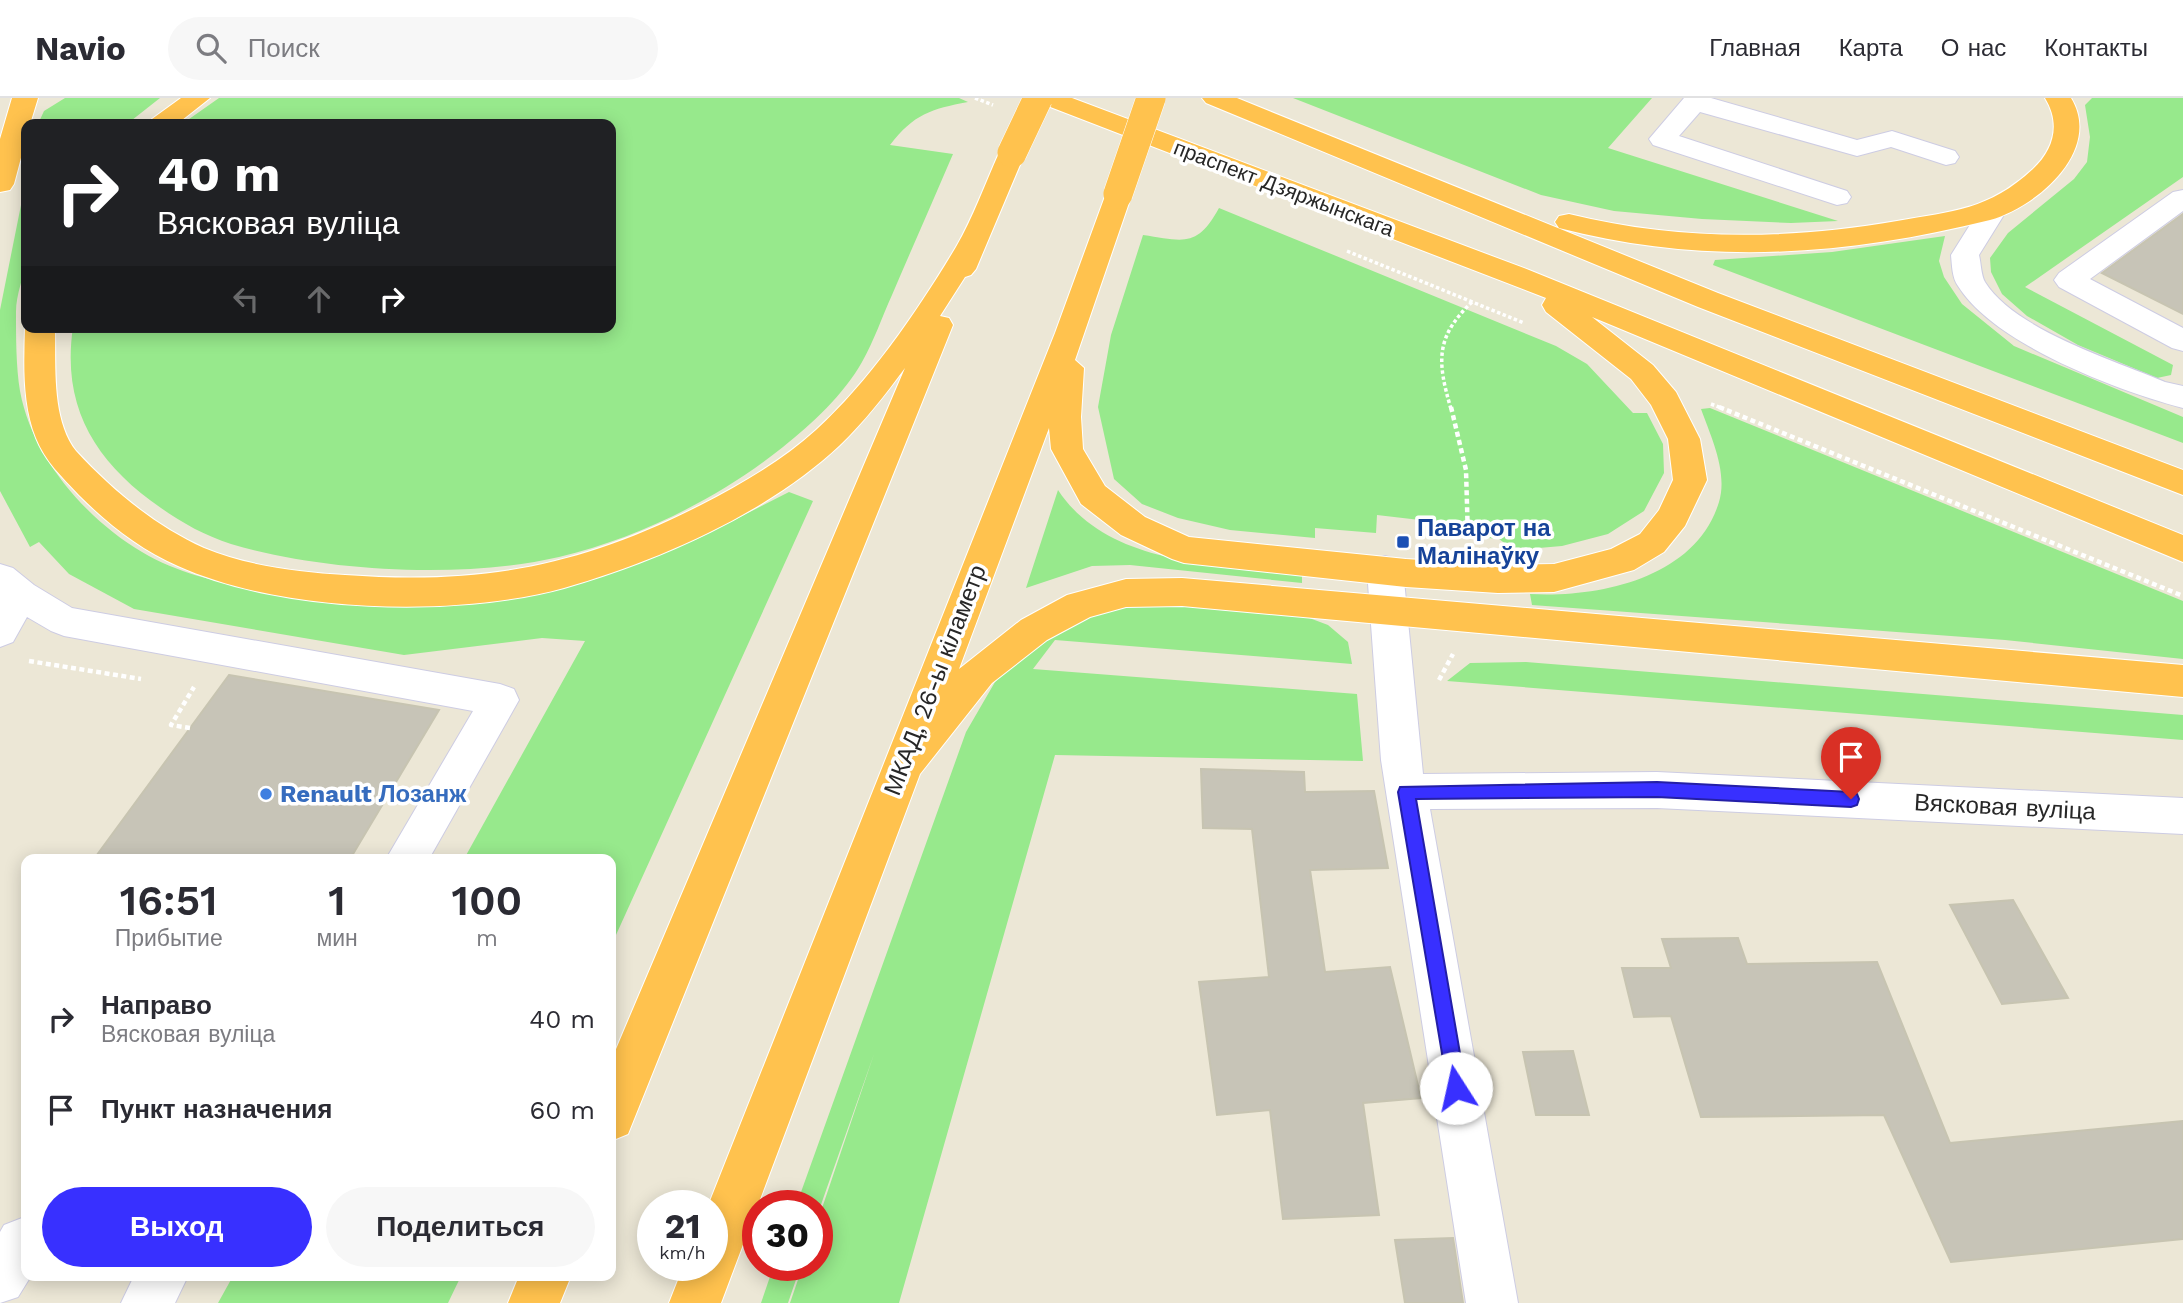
<!DOCTYPE html>
<html lang="ru">
<head>
<meta charset="utf-8">
<style>
	:root { --surface:#fff; --page:#f7f7f7; --text:#2b2b33; --muted:#7c7c81; --line:#e1e1e2; --accent:#3830ff }
	body { margin:0; font-family:"Work Sans",sans-serif; background:var(--page); color:var(--text); height:100vh; display:flex; flex-direction:column; font-size:26px; white-space:nowrap }
	* { box-sizing:border-box; margin:0 }
	p { font-size:23px; color:var(--muted) }
	.icon { flex:none; width:38px; height:38px; fill:none; stroke:currentColor; stroke-width:2; stroke-linecap:round; stroke-linejoin:round }
	.map { position:relative; flex:1; overflow:hidden }
	.drawer { position:absolute; left:21px; top:756px; width:595px; height:427px; display:flex; flex-direction:column; background:var(--surface); border-radius:14px; box-shadow:0 4px 18px #0003 }
	.drawer>* { flex:none }
	.top-card { position:absolute; left:21px; top:21px; width:595px; height:214px; border-radius:14px; box-shadow:0 4px 18px #0003; background:#202124; color:#fff; overflow:hidden }
	.speed { position:absolute; left:637px; top:1092px; display:flex; gap:14px; font-size:35px; font-weight:700; text-align:center }
	.speed>* { display:grid; place-content:center; width:91px; height:91px; border-radius:50%; background:var(--surface); box-shadow:0 4px 18px #0003; line-height:1 }
	.speed small { font-size:18px; font-weight:400 }
	.speed .limit { border:10px solid #d22; background:#fff; color:#111 }
	.pin { position:absolute; display:grid; place-items:center; width:60px; height:60px; color:#fff; margin:-72px -30px; border-radius:50% 50% 50% 0; rotate:-45deg; box-shadow:0 0 7px #0007 }
	.pin .icon { rotate:45deg }
	.me { position:absolute; width:77px; margin:-38px; rotate:350deg; stroke-linejoin:round; filter:drop-shadow(0 0 5px #0008) }
	.turn { display:flex; align-items:center; gap:24px; height:147px; padding:0 21px; font-size:32px }
	.turn .icon { width:91px; height:91px; stroke-width:2.5 }
	.turn b { display:block; font-size:49px; line-height:60px }
	.lanes { display:flex; align-items:center; height:66px; padding:0 21px; background:#0003; justify-content:center; gap:35px; direction:ltr }
	.lanes .off { opacity:.35 }
	.eta { display:flex; justify-content:space-evenly; align-items:center; height:119px; text-align:center }
	.eta b { font-size:42px; font-weight:600; line-height:49px }
	.action { display:flex; gap:14px; margin-top:auto; padding:14px 21px }
	.action a { flex:1; height:80px; border-radius:42px; background:var(--accent); color:#fff; font-size:28px; font-weight:600; line-height:80px; text-align:center }
	.action a+a { background:var(--page); color:var(--text) }
	ul { padding:0; list-style:none }
	li { display:flex; align-items:center; gap:21px; height:91px; padding:0 21px }
	li div { flex:1 }
	li b { display:block; font-size:26px }
	li em { font-style:normal }
	header { display:flex; align-items:center; gap:42px; box-sizing:border-box; height:98px; padding:0 35px; background:var(--surface); border-bottom:2px solid var(--line) }
	header strong { font-size:33px }
	nav { display:flex; gap:38px; margin-inline-start:auto; font-size:24px }
	.search { width:490px; height:63px; background:var(--page); display:flex; align-items:center; gap:18px; box-sizing:border-box; padding:0 24px; border-radius:38px; color:var(--muted); font-size:26px }
	.map>svg:first-child { display:block }
</style>
</head>
<body>
<header>
<strong>Navio</strong>
<div class="search"><svg class="icon" aria-label="search" viewBox="0 0 24 24"><circle cx="10" cy="10" r="6"/><path d="M15 15l6 6"/></svg>Поиск</div>
<nav><a>Главная</a><a>Карта</a><a>О нас</a><a>Контакты</a></nav>
</header>
<div class="map">
<svg width="2183" height="1205" viewBox="0 0 2183 1205">
	<rect width="100%" height="100%" fill="#ece7d6"/>
	<!-- green -->
	<path fill="#97e98c" d="M65,0H160L127,26H38L44,13Z
		M219,0H959L968,4C931,11 914,16 890,47L953,56C933,103 912,150 892,197C882,219 874,243 862,264C844,296 812,326 783,349C719,400 639,440 559,459C465,481 324,474 231,446C206,438 182,425 161,410C96,365 61,310 73,229H611V26H182Z
		M1293,0H1652L1608,50L1838,123L1791,125L1702,121L1614,113L1541,97Z
		M2092,0H2183V79L2025,189L2173,267L2171,277L2157,280L2078,247L2027,218L2002,196L1991,174L1990,160L2008,135L2074,81L2087,64L2090,39L2085,7Z
		M26,82C26,108 30,136 26,162C24,179 16,196 16,214C16,239 16,269 20,293C32,359 86,421 142,454C178,476 223,485 263,493L622,469L697,441L789,394L813,403L611,848V761H464L585,543L542,540L404,557L134,511L69,476L39,444L30,449L0,393V212Z
		M1219,110L1556,248L1587,266L1633,315H1647L1663,346L1664,375L1644,413L1608,436L1562,448L1514,452L1499,441L1438,435L1437,424L1377,417L1376,435L1315,430V440L1230,432L1178,420L1142,406L1114,381L1098,309L1111,237L1143,137C1184,143 1197,150 1219,110Z
		M1945,138L1939,163L1944,179L1962,206L2014,248L2183,319V345L1713,167L1715,162L1832,154Z
		M1710,310L2183,503V561L2005,542L1532,507L1530,496C1599,500 1696,480 1719,404C1728,374 1711,339 1701,311Z
		M1058,392C1109,469 1220,466 1302,476V485L1130,467L1092,468L1026,490Z
		M1128,503L1304,518L1328,527L1348,544L1352,566L1055,542L1033,571L1357,596L1363,663L1055,657L899,1205H790L803,1167H817V1125L874,956L817,1118V1108H796L966,634L995,584L1025,553L1064,525Z
		M1526,564L2183,617V642L1447,583L1470,565Z
		M774,1167H801L788,1205H761Z
		M233,1178H461L448,1205H218Z"/>
	<!-- building -->
	<path fill="#c7c4b7" stroke="#c7c4b1" stroke-width="2" d="M2183,116V216L2102,175Z
		M229,577L439,612L350,761H94Z
		M1201,671L1304,674L1305,694L1374,693L1388,770L1310,772L1325,874L1390,869L1421,1000L1363,1005L1379,1117L1283,1121L1270,1012L1217,1017L1199,884L1269,879L1252,731L1203,730Z
		M2013,802L2068,900L2002,906L1950,807Z
		M1738,840L1747,866L1877,864L1950,1045L2183,1023V1141L1951,1164L1884,1017L1701,1019L1671,918L1634,919L1622,870H1671L1662,841Z
		M1573,953L1589,1017H1536L1523,954Z
		M1453,1140L1463,1205H1405L1395,1142Z"/>
	<g fill="none" stroke-linecap="round" stroke-linejoin="round">
		<defs>
			<path id="minor" d="M1684,0H1711L1857,42L1892,33L1955,53L1959,59L1955,65L1946,67L1891,49L1857,58L1700,14L1679,38L1847,93L1851,99L1847,105L1837,107L1653,47L1649,41Z
				M2183,92V113L2090,181L2183,230V253L2172,250L2059,189L2054,182L2059,175L2173,94Z
				M1993,104L2003,106L2007,112L1979,157C1981,165 1981,177 1985,184C2015,232 2114,262 2165,284L2183,288V310C2118,293 1994,246 1958,188C1952,180 1952,167 1951,157L1983,106Z
				M1385,458L1398,462L1403,472L1423,676L1657,674L2183,700V736L1657,710L1430,711L1518,1205H1466L1381,662L1367,472L1372,462Z
				M0,466L13,470L34,487L72,510L500,586L514,591L519,602L429,761H386L473,613L64,538L51,533L27,519L13,544L0,549Z
				M22,1120L26,1122V1178H31L18,1199L0,1205V1134L4,1127Z
				M134,1178H188L175,1205H121Z"/>
			<path id="highway" d="M12,0H38L30,26H26V41L14,86L10,92L0,94V41Z
				M181,0H210L177,26H148L152,21Z
				M1036,0H1072L1529,172L2183,437V464L1592,219L1653,267L1676,294L1700,341L1707,382L1685,428L1664,454L1634,472L1554,494L1498,495L1406,489L1184,465L1172,461L1121,437L1081,406L1051,351L1049,330L959,571L1021,522L1067,497L1126,481L1182,480L2183,567V599L1182,508L1126,509L1090,519L1047,542L992,585L920,676L721,1205H669L684,1167H712V1108H708L1055,235L1108,90L1118,88L1128,90L1132,96L1075,262L1084,270L1081,319L1083,351L1105,388L1145,419L1189,439L1406,461L1498,467L1554,466L1611,451L1640,436L1659,412L1673,382L1668,341L1651,307L1631,281L1546,214L1542,207L1546,200L1040,5Z
				M1202,0H1237L1718,195L2183,372V397L1698,209L1206,5Z
				M2045,0H2071C2103,52 2037,109 1990,122C1846,158 1704,168 1559,130L1555,124L1559,118L1569,116C1679,143 1786,142 1897,123C1953,113 1989,112 2033,71C2054,51 2061,26 2045,0Z
				M1012,47L1021,49L1025,55L976,171L971,177L965,179L940,218L949,220L953,227L628,1036L611,1043V963L905,270C885,297 864,324 840,347C768,415 658,463 564,490C455,520 282,515 178,468C141,452 108,426 79,397C62,379 45,363 36,340C22,305 24,265 25,229L26,227V229H55C56,267 51,321 76,353C112,392 155,428 204,450C247,468 298,474 345,477C481,487 579,469 701,407C741,386 782,363 816,332C870,283 919,211 956,149C973,120 985,86 999,55L1003,49Z
				M519,1178H571L560,1205H508Z"/>
		</defs>
		<!-- minor casing -->
		<use href="#minor" stroke="#cdcce3" stroke-width="2"/>
		<!-- highway casing -->
		<use href="#highway" stroke="#fff" stroke-width="2"/>
		<!-- path-far1 -->
		<path stroke="#fff" stroke-width="3.5" stroke-dasharray="3.5 2.5" stroke-linecap="butt" d="M975,0L993,7
			M1347,153L1524,225
			M1711,306L1724,311
			M1451,311C1437,263 1435,239 1473,203"/>
		<!-- path -->
		<path stroke="#fff" stroke-width="4.5" stroke-dasharray="5 3.5" stroke-linecap="butt" d="M1451,309L1466,372L1468,441
			M1719,309L2183,498
			M29,563L141,581
			M1439,582L1453,556
			M190,630L171,627L194,589"/>
		<!-- minor -->
		<use href="#minor" fill="#fff" fill-rule="evenodd"/>
		<!-- highway -->
		<use href="#highway" fill="#ffc24e" fill-rule="evenodd"/>
		<defs>
			<path id="highway-bridge" d="M1012,55L1038,0
				M1118,96L1151,0"/>
		</defs>
		<!-- highway-bridge casing -->
		<use href="#highway-bridge" stroke="#fff" stroke-width="30" stroke-linecap="butt"/>
		<!-- highway-bridge -->
		<use href="#highway-bridge" stroke="#ffc24e" stroke-width="29"/>
	</g>
	<!-- route -->
	<path fill="#3830ff" stroke="#241fa6" stroke-width="2" d="M1657,684L1851,694L1857,696L1859,701L1857,707L1851,709L1657,699L1416,701L1466,990L1463,997L1456,1000L1449,997L1398,694L1400,689Z"/>
	<!-- markers -->
	<rect fill="#1a4fb4" stroke="#fff" stroke-width="2.5" x="1396" y="437" width="14" height="14" rx="3.5"/>
	<circle fill="#3f7fe0" stroke="#fff" stroke-width="2.5" cx="266" cy="696" r="7"/>
	<g text-anchor="middle" dominant-baseline="central" stroke-width="7" stroke-linejoin="round" paint-order="stroke">
		<!-- far-street labels -->
		<g font-size="21" fill="#272727" stroke="#fff">
			<text transform="translate(1284 90) rotate(21)">праспект Дзяржынскага</text>
		</g>
		<!-- transit labels -->
		<g font-size="24" font-weight="bold" fill="#164399" stroke="#fff" text-anchor="start">
			<text x="1417" y="430">Паварот на<tspan x="1417" dy="28">Малінаўку</tspan></text>
		</g>
		<!-- street labels -->
		<g font-size="24" fill="#272727" stroke="#fff">
			<text transform="translate(935 582) rotate(-69)">МКАД, 26-ы кіламетр</text>
			<text transform="translate(2005 709) rotate(3)">Вясковая вуліца</text>
		</g>
		<!-- shop labels -->
		<g font-size="24" font-weight="bold" fill="#366cbe" stroke="#fff" text-anchor="start">
			<text x="280" y="696">Renault Лозанж</text>
		</g>
	</g>
</svg>
<div class="speed"><div>21<small>km/h</small></div><div class="limit">30</div></div>
<div class="pin" style="left:1851px;top:701px;background:#d93025"><svg class="icon" aria-label="arrive" viewBox="0 0 24 24"><path d="M6 21V4h12l-3 4 3 4H6"/></svg></div>
<svg class="me" style="left:1456px;top:990px" viewBox="-20 -20 40 40"><circle r="19" fill="#fff"/><path d="M0-13L10 11 0 6-10 11z" fill="#3830ff"/></svg>
<div class="top-card">
<div class="turn"><svg class="icon" aria-label="right" viewBox="0 0 24 24"><path d="M7 20v-9h11M14 6l5 5-5 5"/></svg><div><b>40 m</b>Вясковая вуліца</div></div>
<div class="lanes"><svg class="icon off" aria-label="left" viewBox="0 0 24 24"><path d="M17 20v-9H6M10 6l-5 5 5 5"/></svg><svg class="icon off" aria-label="ahead" viewBox="0 0 24 24"><path d="M12 20V5M6 11l6-6 6 6"/></svg><svg class="icon" aria-label="right" viewBox="0 0 24 24"><path d="M7 20v-9h11M14 6l5 5-5 5"/></svg></div>
</div>
<section class="drawer">
<div class="eta">
<div><b>16:51</b><p>Прибытие</p></div>
<div><b>1</b><p>мин</p></div>
<div><b>100</b><p>m</p></div>
</div>
<ul>
<li><svg class="icon" aria-label="right" viewBox="0 0 24 24"><path d="M7 20v-9h11M14 6l5 5-5 5"/></svg><div><b>Направо</b><p>Вясковая вуліца</p></div><em>40 m</em></li>
<li><svg class="icon" aria-label="arrive" viewBox="0 0 24 24"><path d="M6 21V4h12l-3 4 3 4H6"/></svg><div><b>Пункт назначения</b></div><em>60 m</em></li>
</ul>
<div class="action"><a>Выход</a><a>Поделиться</a></div>
</section>
</div>
</body>
</html>
